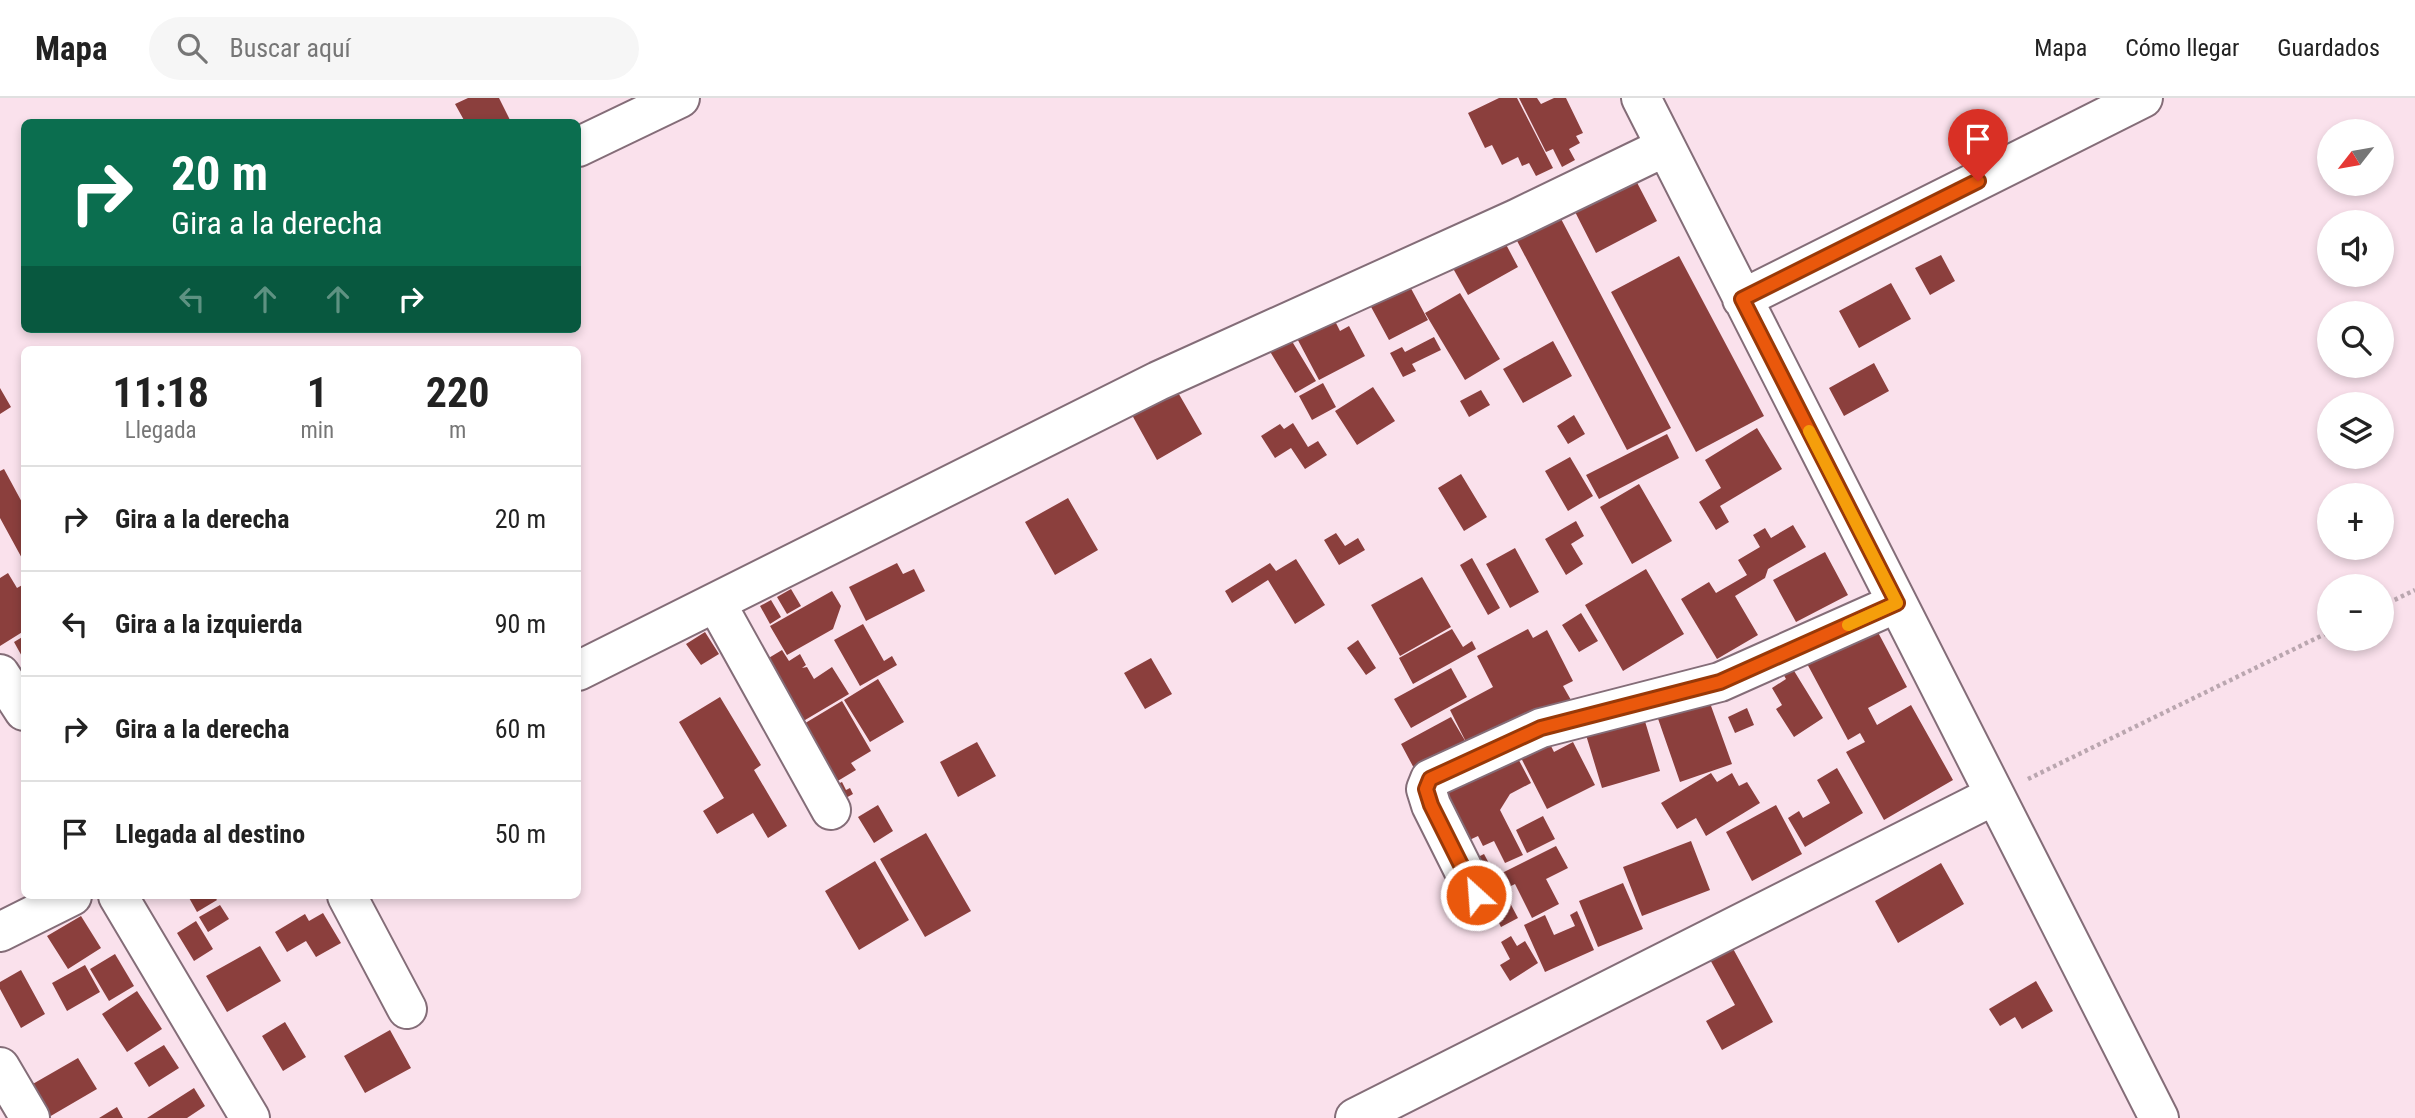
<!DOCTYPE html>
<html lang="es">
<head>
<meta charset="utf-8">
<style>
	:root { --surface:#fff; --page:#f6f6f6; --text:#222; --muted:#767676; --line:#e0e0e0 }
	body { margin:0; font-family:"Roboto Condensed",sans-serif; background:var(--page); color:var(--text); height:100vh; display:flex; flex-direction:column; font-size:26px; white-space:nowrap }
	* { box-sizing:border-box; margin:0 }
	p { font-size:23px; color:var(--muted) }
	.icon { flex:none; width:38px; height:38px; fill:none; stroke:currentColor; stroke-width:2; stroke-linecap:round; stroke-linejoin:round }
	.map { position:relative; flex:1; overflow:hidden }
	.side { position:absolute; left:21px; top:248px; width:560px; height:553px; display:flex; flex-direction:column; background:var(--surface); border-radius:10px; box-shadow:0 4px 10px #0003 }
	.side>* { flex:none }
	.hud { position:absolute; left:21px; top:21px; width:560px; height:214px; border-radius:10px; box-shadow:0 4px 10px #0003; background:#0b6e4f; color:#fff; overflow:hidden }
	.needle { width:46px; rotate:239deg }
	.buttons { position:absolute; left:2317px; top:21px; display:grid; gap:14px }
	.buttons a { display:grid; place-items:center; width:77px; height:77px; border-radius:50%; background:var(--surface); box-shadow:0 4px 10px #0003; font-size:35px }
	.pin { position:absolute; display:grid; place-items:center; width:60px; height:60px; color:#fff; margin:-72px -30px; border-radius:50% 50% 50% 0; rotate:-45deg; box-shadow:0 0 7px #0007 }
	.pin .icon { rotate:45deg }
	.me { position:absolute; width:77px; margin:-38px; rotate:334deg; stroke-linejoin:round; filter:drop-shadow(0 0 5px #0008) }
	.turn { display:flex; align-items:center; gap:24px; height:147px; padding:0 35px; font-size:32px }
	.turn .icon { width:91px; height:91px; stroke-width:2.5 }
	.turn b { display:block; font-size:49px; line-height:60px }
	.lanes { display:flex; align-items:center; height:66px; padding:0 35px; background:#0003; justify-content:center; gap:35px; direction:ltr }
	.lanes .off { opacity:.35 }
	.eta { display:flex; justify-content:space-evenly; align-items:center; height:119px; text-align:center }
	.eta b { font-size:42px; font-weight:700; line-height:49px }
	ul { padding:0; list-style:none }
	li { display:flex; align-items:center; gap:21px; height:105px; padding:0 35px; border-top:2px solid var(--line) }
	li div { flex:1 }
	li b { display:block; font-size:26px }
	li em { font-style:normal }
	header { display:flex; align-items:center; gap:42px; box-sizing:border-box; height:98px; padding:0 35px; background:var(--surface); border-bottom:2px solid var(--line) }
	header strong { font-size:33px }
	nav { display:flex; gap:38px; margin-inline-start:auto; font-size:24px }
	.search { width:490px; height:63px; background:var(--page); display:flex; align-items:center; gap:18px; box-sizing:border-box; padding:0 24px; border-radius:38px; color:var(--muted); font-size:26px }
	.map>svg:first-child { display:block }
</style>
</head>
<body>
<header>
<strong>Mapa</strong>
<div class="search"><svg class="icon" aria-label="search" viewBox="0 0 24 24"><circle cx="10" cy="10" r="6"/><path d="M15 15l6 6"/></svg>Buscar aquí</div>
<nav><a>Mapa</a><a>Cómo llegar</a><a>Guardados</a></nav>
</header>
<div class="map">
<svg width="2415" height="1020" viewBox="0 0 2415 1020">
	<rect width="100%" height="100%" fill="#fae1ec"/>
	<!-- building -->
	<path fill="#8b3f3d" d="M468,0H499L511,24H465L455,6Z
		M1499,0H1517L1553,70L1536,78L1529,65L1522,68L1518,59L1502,67L1492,47L1485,50L1468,15Z
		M1519,0H1537L1541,6L1554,0H1566L1583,35L1576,38L1580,45L1569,51L1575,62L1562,69L1553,51L1546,54Z
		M1631,73L1657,123L1596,155L1570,104Z
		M1559,117L1671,330L1627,352L1515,139Z
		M1501,137L1518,169L1468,197L1450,165Z
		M1941,157L1955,183L1930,197L1915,170Z
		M1679,158L1764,318L1696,354L1611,194Z
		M1407,183L1428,222L1389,242L1370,207Z
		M1891,185L1911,221L1859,250L1839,213Z
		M1460,195L1500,261L1465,282L1425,215Z
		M1332,217L1340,233L1349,228L1365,258L1319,282L1291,229Z
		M1287,235L1316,283L1295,295L1266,247Z
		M1434,239L1441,252L1412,266L1416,273L1403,279L1390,255L1402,249L1405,254Z
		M1553,243L1572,278L1523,305L1503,271Z
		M1874,265L1889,293L1844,318L1829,290Z
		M1323,285L1336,309L1312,322L1299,298Z
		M1373,289L1395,323L1357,347L1335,313Z
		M0,290L11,309L0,316Z
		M1176,291L1202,336L1157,362L1132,317Z
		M1481,292L1490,307L1469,319L1460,303Z
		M1574,317L1585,336L1568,346L1557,328Z
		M1293,325L1308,349L1318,343L1327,357L1305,371L1291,350L1275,360L1261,338L1280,326L1284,331Z
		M1757,330L1782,371L1720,408L1729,424L1716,432L1699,404L1721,390L1705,362Z
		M1667,336L1679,360L1599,401L1586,377Z
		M1570,359L1593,398L1568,413L1545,373Z
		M4,371L24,408V464L0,420V373Z
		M1461,376L1487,419L1464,433L1438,390Z
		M1639,386L1672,443L1632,466L1600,409Z
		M1068,400L1098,452L1055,477L1025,424Z
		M1576,423L1584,438L1571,446L1583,466L1566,477L1545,441Z
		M1793,427L1806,449L1768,471L1765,480L1735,498L1758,537L1717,561L1681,501L1709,484L1716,495L1747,477L1738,462L1760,449L1753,437L1765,430L1771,440Z
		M1336,435L1345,448L1358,440L1365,452L1339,467L1324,442Z
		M1515,450L1539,494L1510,510L1486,466Z
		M1825,454L1848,497L1796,524L1773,482Z
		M1472,460L1500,510L1488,517L1460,467Z
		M1296,461L1325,507L1295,526L1268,482L1232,505L1225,493L1270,465L1276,473Z
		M897,465L903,476L914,471L925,493L866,523L849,489Z
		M1646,471L1684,536L1623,573L1585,507Z
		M8,475L17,490L24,486V533L0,548V480Z
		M1422,479L1451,529L1400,558L1371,507Z
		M791,491L801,508L787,516L777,499Z
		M832,493L841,508L833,531L787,557L770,528Z
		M771,502L781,519L770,526L760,508Z
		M1581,515L1598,543L1579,554L1562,527Z
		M1872,523L1907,589L1868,610L1877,627L1911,607L1953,682L1884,722L1846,654L1865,644L1860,635L1848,642L1804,560Z
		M863,526L884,563L892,558L897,567L860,588L834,542Z
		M1452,531L1463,549L1472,543L1476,551L1413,586L1399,560Z
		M1528,531L1533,540L1547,532L1573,583L1563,588L1571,602L1471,654L1450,612L1493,589L1477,558Z
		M705,534L719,556L701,567L686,546Z
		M24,538V562L14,544Z
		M1358,542L1376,570L1366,577L1347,550Z
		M782,552L789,563L800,556L806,567L802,570L807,569L814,581L832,569L849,596L800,625L762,564Z
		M1151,560L1172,596L1145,611L1124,575Z
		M1788,563L1823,620L1794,639L1776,611L1782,607L1772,590L1786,581L1779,569Z
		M1451,570L1467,599L1411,630L1394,601Z
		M878,581L904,624L870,644L844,602Z
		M1706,594L1732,666L1680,684L1655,612Z
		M720,599L761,667L754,672L787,728L768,740L753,715L717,736L703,713L724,700L679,624Z
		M842,603L871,653L851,665L856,672L831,687L797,630Z
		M1641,610L1660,673L1602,690L1583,627Z
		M1747,610L1754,627L1735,635L1728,619Z
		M1451,619L1467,646L1416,674L1401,646Z
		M1544,634L1554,654L1573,644L1595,687L1547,711L1515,648Z
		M977,644L996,678L958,699L940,664Z
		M1513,651L1531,685L1510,696L1500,712L1523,757L1505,765L1494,743L1483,748L1478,738L1463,745L1432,685Z
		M1837,670L1863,715L1805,749L1788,720L1799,713L1803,720L1830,705L1817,682Z
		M1711,675L1717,684L1732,675L1739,688L1747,684L1760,705L1706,738L1696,720L1677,731L1661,705Z
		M842,684L846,692L850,690L853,696L835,706L827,691Z
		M878,707L893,733L874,745L858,719Z
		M1776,707L1802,756L1752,783L1726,734Z
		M1543,718L1555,741L1527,755L1516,732Z
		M926,735L971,813L925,839L880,761Z
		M1691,743L1710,792L1642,818L1623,769Z
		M1556,748L1568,770L1546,781L1559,806L1532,820L1515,786L1509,789L1502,775Z
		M1484,756L1518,820L1501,829L1468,764Z
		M875,763L909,822L859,852L825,793Z
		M1941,765L1964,806L1898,845L1875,803Z
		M1623,785L1643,831L1598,849L1579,803Z
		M188,798H214L217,802L197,814Z
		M220,807L229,821L208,834L199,819Z
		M1577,813L1594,852L1545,874L1524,827L1545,817L1554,837L1575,828L1570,817Z
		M323,815L341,845L316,859L306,843L287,854L275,834L305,816L309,823Z
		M81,818L101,850L68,871L47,838Z
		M196,823L213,851L194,863L177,835Z
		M1724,834L1773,924L1722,952L1706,923L1735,907L1702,847Z
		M1511,838L1517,848L1525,843L1538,865L1510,883L1500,867L1510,861L1501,844Z
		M260,848L281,883L227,914L206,878Z
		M115,856L134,888L109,903L90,871Z
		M85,867L100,894L67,913L52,885Z
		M21,872L45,916L21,930L0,891V884Z
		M2036,883L2053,913L2022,931L2015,919L2000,928L1989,911Z
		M137,893L162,931L127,954L102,916Z
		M285,924L306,959L283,973L262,938Z
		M390,932L411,970L365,995L344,958Z
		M164,947L179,970L149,989L134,965Z
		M78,960L97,991L49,1019L31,987Z
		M194,990L205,1008L187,1020H147Z
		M117,1009L123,1020H99Z"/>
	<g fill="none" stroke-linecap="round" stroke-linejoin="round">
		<defs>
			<path id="minor" d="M1641,0L2159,1020
				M578,49L680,0
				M1742,201L2143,0
				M716,505L831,712
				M578,573L1158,283L1516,121L1665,49
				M0,576L24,613
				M1476,797L1431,707L1426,691L1430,681L1541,630L1720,584L1897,505
				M118,798L250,1020
				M347,798L407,911
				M0,834L72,798
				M0,969L30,1020
				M1355,1020L1993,698"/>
		</defs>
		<!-- minor casing -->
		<use href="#minor" stroke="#846d78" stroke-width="42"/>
		<!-- path -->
		<path stroke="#baa6af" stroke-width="4.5" stroke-dasharray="3.5 3.5" stroke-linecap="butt" d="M2382,508L2415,492
			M2028,681L2329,534"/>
		<!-- minor -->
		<use href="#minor" stroke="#fff" stroke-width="38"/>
	</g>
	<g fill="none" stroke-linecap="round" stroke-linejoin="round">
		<defs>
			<path id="route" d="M1476,797L1431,707L1426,691L1430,681L1541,630L1720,584L1897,505L1742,201L1978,83"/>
		</defs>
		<!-- route casing -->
		<use href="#route" stroke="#983908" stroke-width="18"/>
		<!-- route -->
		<use href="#route" stroke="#ea580c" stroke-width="12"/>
		<!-- slow -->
		<path stroke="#f59e0b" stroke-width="12" d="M1809,333L1897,505L1848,527"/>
	</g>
</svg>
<div class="buttons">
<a><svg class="needle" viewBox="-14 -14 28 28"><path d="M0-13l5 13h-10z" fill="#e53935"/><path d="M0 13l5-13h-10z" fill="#767676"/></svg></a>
<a><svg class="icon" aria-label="sound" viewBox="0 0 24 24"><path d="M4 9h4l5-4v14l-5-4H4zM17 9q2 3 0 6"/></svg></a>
<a><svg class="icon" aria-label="search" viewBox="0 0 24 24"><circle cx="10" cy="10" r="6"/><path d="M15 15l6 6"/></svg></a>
<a><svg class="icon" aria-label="layers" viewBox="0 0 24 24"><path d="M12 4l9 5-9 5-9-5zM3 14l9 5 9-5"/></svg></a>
<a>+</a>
<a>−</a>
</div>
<div class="pin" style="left:1978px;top:83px;background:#d93025"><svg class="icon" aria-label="arrive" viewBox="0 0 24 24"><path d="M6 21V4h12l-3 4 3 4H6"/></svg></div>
<svg class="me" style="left:1476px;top:797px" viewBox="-20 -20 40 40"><circle r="17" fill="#ea580c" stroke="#fff" stroke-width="3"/><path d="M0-11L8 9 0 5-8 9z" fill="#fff"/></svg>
<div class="hud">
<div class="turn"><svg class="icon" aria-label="right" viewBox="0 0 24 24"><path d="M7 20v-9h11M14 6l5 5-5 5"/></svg><div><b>20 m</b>Gira a la derecha</div></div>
<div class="lanes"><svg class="icon off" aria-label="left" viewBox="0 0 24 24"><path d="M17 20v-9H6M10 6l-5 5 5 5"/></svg><svg class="icon off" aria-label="ahead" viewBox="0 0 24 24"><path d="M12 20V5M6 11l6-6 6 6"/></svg><svg class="icon off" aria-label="ahead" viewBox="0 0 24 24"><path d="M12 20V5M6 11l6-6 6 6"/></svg><svg class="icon" aria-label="right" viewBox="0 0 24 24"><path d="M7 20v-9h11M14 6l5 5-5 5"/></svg></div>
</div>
<section class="side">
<div class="eta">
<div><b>11:18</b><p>Llegada</p></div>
<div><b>1</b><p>min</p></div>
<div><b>220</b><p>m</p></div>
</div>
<ul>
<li><svg class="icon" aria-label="right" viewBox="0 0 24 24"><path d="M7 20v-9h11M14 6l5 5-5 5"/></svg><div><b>Gira a la derecha</b></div><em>20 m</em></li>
<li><svg class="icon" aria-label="left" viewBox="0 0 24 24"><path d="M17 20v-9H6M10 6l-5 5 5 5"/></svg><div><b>Gira a la izquierda</b></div><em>90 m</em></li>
<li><svg class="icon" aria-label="right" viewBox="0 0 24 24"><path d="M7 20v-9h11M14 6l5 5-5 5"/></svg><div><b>Gira a la derecha</b></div><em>60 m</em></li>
<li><svg class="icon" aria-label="arrive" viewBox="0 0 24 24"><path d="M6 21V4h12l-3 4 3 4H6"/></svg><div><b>Llegada al destino</b></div><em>50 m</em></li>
</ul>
</section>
</div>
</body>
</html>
